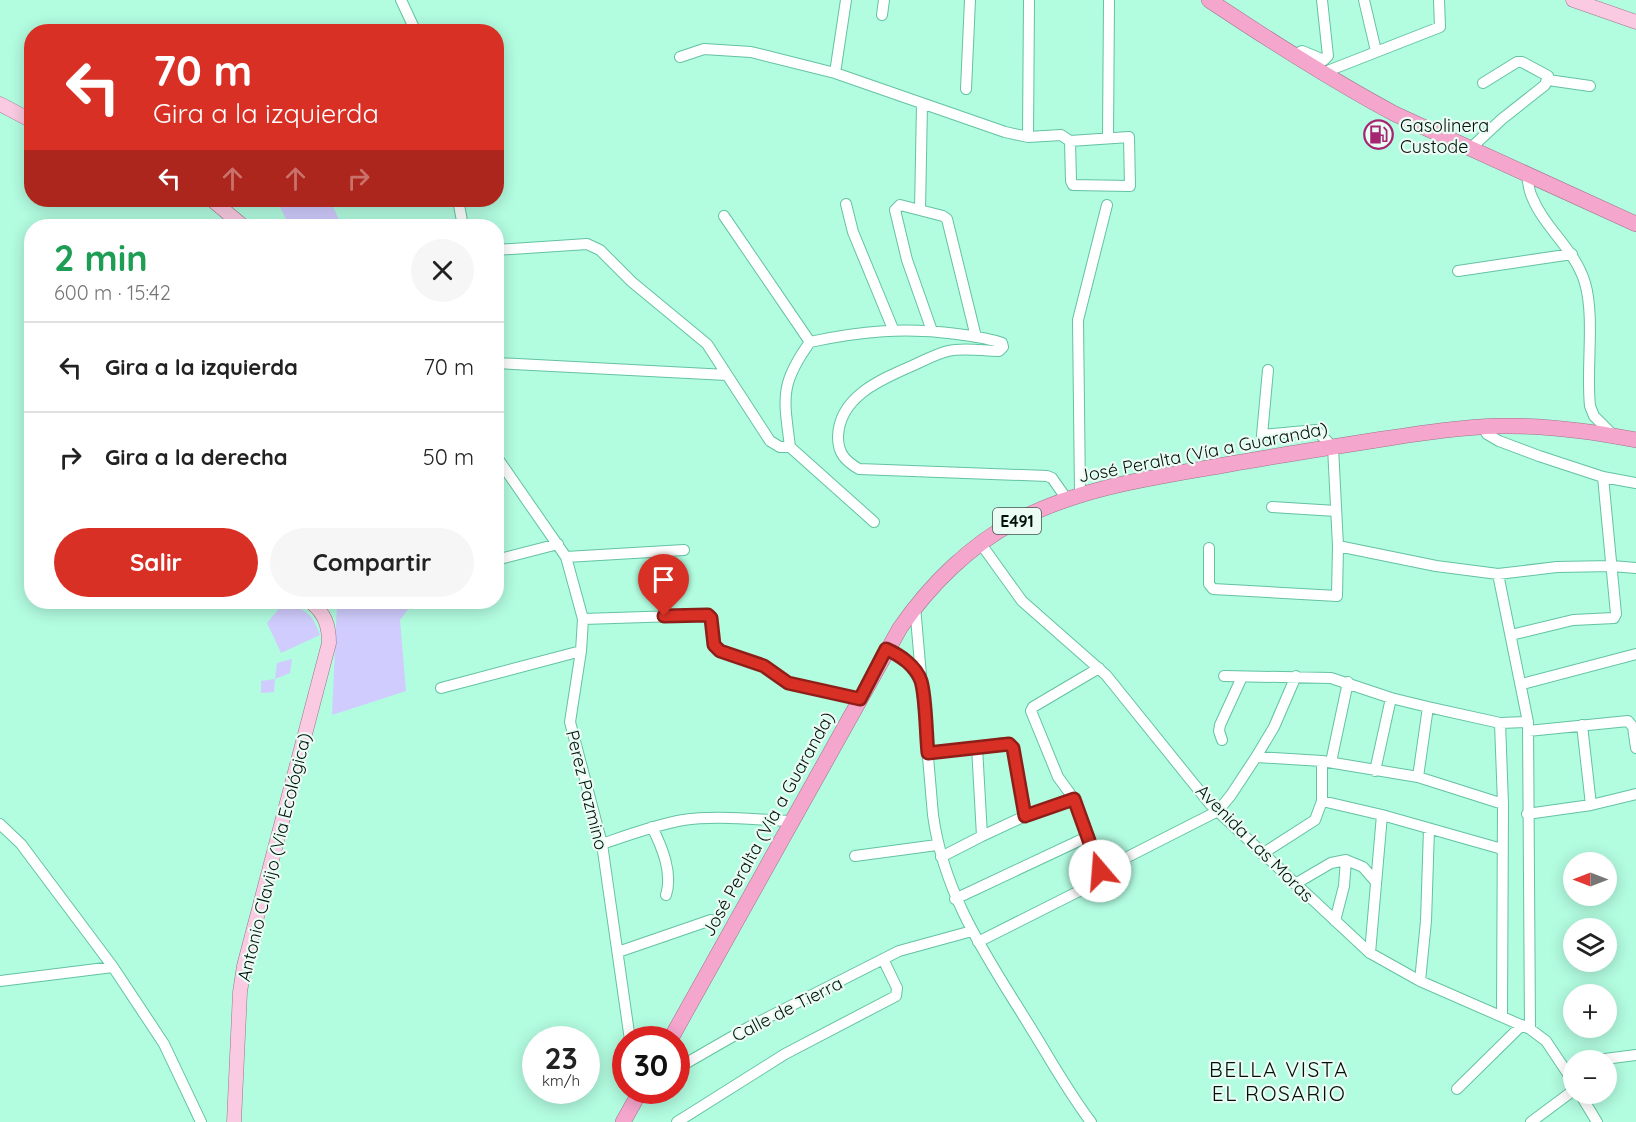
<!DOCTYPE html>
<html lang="es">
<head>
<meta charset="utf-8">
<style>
	:root { --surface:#fff; --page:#f6f6f6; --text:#222; --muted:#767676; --line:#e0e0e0; --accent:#d93025 }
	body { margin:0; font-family:Quicksand,sans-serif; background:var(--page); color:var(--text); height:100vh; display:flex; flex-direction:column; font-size:22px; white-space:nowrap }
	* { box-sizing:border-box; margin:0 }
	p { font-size:20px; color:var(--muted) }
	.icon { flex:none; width:33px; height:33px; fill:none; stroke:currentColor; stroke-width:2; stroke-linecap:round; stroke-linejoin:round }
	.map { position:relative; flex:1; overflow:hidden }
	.side { position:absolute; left:24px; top:219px; width:480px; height:390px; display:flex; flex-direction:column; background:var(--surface); border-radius:24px; box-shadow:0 3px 15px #0003 }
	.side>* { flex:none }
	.hud { position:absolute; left:24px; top:24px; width:480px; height:183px; border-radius:24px; box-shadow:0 3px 15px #0003; background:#d93025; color:#fff; overflow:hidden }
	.needle { width:39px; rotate:270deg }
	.controls { position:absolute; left:1563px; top:852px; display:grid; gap:12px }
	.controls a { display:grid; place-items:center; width:54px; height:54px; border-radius:50%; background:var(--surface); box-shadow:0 3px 15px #0003; font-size:30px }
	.speed { position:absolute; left:522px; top:1026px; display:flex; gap:12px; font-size:30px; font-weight:700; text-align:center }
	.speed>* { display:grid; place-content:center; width:78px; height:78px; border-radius:50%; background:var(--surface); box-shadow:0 3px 15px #0003; line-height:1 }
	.speed small { font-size:15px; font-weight:400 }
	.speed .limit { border:9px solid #d22; background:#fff; color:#111 }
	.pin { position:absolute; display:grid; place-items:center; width:51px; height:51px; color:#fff; margin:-62px -26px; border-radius:50% 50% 50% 0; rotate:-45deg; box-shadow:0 0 6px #0007 }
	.pin .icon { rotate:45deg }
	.me { position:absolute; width:66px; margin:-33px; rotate:342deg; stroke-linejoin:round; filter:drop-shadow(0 0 4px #0008) }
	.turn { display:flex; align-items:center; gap:21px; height:126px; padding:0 30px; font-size:27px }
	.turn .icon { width:78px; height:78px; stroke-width:2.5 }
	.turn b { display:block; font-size:42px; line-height:51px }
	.lanes { display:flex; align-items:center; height:57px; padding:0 30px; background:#0003; justify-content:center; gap:30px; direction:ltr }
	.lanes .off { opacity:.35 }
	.round { display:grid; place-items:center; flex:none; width:63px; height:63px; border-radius:32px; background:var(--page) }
	.headline { display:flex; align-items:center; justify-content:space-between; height:102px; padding:0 30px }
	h1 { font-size:36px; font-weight:800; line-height:45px; color:#1e9e55 }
	.cta { display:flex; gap:12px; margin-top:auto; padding:12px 30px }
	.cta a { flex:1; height:69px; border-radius:36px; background:var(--accent); color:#fff; font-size:24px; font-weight:800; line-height:69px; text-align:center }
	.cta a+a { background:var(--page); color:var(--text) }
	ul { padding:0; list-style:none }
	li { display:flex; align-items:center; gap:18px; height:90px; padding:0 30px; border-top:2px solid var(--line) }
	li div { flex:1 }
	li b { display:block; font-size:22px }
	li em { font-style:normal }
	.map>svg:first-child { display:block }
</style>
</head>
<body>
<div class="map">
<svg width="1636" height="1122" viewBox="0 0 1636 1122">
	<rect width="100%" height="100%" fill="#b2fce0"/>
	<!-- green -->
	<path fill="#d0ccfd" d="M277,200H330L342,226H289Z
		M343,602H406L409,608L400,620L406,691L332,715L337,604Z
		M283,604C306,609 312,613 320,635L281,653L267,623Z
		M292,659L290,673L275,679L274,692L261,693V681L275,679L277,663Z"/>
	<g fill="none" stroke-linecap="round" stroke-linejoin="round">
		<defs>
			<path id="minor" d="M401,0L416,32
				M1364,0L1376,51
				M882,15L884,0
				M1295,54L1302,51L1324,60L1328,56L1322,0
				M680,57L704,49L751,52L835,73L1005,132L1028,137L1061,135L1070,141
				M1325,72L1440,27L1439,0
				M835,73L846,0
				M1548,80L1590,86
				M966,89L970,0
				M1028,137L1029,0
				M1129,137L1130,186L1073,185L1071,181L1070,141Z
				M1108,138L1109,0
				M1472,147L1502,119L1545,85L1548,76L1522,62H1517L1483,83
				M1527,175C1528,182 1529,191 1532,197C1545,229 1575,249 1585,283C1595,317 1586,369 1590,406L1594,416L1613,435
				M458,200L463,226
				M846,204L853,232L893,329
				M920,210L922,104
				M724,216L810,342
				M496,250L587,244L600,250L632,282L707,344L770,441L780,447H790C784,398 779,385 810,342C861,331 905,327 957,334C972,336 988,338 1002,343L1003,347L999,351C983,351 964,347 948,351C936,354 925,360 914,365C882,379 839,396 838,437C838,453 845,461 859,469L1047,476L1052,478L1066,498
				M1458,271L1572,254
				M932,331L907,260L895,210L900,205L943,216L947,219L976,337
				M496,363L727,375
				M1483,427L1487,434L1499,441L1539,456L1603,477L1636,483
				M790,447L874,522
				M496,456L566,557L583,619L581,651L570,722L602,844L630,1040
				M1080,494L1078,320L1107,205
				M1272,507L1336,511
				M981,544L1022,601L1106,675L1210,804L1370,953L1420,981L1530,1029L1546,1041L1574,1083
				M1338,546L1436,566L1498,574L1557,567L1612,566L1636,568
				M1209,548V584L1213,589L1337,596L1338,546L1333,447L1316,430L1262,435L1268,370
				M566,557L684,550
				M496,560L558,544
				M1498,574L1528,722L1530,1029
				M915,606L933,815C944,896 987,957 1029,1025C1049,1057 1068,1092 1091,1122
				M583,619L708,615L711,618L714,645L720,651L764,666L788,683L860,699
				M1511,635L1573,620L1614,618L1616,614L1603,477
				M886,649L904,658L920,680
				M1224,676L1331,678L1391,698L1428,707L1500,723L1528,722
				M1522,684L1636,654
				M441,688L581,651
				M1500,723L1503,804L1502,1015
				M1582,725L1591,805
				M1528,731L1628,721L1633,727L1636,748
				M1222,740L1219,731L1220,725L1242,677
				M977,747L1004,743L1013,748L1025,816
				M928,753L977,747L982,836L941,857
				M1256,757L1274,727L1296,676
				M1322,761L1418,777L1503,804
				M1331,762L1348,682
				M1375,771L1391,698
				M1418,777L1428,707
				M1527,814L1591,805L1636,794
				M0,824L21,844L113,967L164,1044L201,1122
				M652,827C662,847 673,873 666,895
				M982,836L1025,816L1074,799L1058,777L1031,711L1033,707L1099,668
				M602,844C628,835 655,825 683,820C718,815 756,820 791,821
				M1262,854L1315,820L1322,801L1382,815
				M855,856L937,845
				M1346,860L1363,867L1376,882
				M1100,871L1218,811L1231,795L1256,757L1322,761V801
				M1295,884L1331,863L1346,860L1344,886L1335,921
				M955,899L1089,836
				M978,942L1103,879L1074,799
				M618,952L711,920
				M1370,953L1382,815L1502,849
				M0,981L113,967
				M1420,981L1426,921L1429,829
				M1597,1060L1636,1055
				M676,1069L749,1027L899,951L972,931
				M1457,1089L1522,1025
				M1580,1094L1597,1122
				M677,1122L785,1054L896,996L897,988L883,959
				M1531,1122L1574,1090"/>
			<path id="major" d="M1573,0L1636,22
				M0,104L32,121
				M212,200L243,226
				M234,1122L240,992L244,966L329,643C329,625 325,614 311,602"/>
			<path id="highway" d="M1209,0C1269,40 1331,80 1395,114L1636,224
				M670,1040L900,628C930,585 970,545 1016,521C1083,486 1157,477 1230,464C1281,455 1332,447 1383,439C1422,433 1461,427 1500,426C1546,425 1591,431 1636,440
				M623,1122L641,1090"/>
		</defs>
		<!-- minor casing -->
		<use href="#minor" stroke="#63c3a2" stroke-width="12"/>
		<!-- major casing -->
		<use href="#major" stroke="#9f7289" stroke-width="15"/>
		<!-- highway casing -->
		<use href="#highway" stroke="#9f7289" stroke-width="16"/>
		<!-- minor -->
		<use href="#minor" stroke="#fff" stroke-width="10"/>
		<!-- major -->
		<use href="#major" stroke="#f9cae1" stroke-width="14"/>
		<!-- highway -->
		<use href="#highway" stroke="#f5a6cd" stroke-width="15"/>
	</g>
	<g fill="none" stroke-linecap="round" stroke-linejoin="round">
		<defs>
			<path id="route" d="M664,616L708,615L711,618L714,645L720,651L764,666L788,683L860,699L886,649C900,655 916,666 921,681C926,697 926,735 928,753L1009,744L1013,748L1025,816L1074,799L1100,871"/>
		</defs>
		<!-- route casing -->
		<use href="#route" stroke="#8d1f18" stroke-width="15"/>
		<!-- route -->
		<use href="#route" stroke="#d93025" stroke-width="10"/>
	</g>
	<!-- icons -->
	<defs>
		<symbol id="fuel-ring" viewBox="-11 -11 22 22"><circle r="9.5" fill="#eafcf4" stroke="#a62573" stroke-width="1.5"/><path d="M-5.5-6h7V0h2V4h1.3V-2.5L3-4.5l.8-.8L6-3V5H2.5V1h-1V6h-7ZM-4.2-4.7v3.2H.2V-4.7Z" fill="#a62573"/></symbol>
	</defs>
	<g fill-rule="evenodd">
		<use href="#fuel-ring" x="1362" y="118" width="33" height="33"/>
	</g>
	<g text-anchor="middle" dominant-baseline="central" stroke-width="4.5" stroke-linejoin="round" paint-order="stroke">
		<!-- shield labels -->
		<rect fill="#eafcf4" stroke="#465750" stroke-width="1.5" x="993" y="508" width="48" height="26" rx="4.5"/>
		<g font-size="16" font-weight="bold" fill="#00100a">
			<text x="1017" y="521">E491</text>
		</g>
		<!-- poi labels -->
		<g font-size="18" fill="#00100a" stroke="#eafcf4" text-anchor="start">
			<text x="1400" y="125">Gasolinera<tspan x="1400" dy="21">Custode</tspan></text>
		</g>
		<!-- street labels -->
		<g font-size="18" fill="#00100a" stroke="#eafcf4">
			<text transform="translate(1203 452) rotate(-11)">José Peralta (Vía a Guaranda)</text>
			<text transform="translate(587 790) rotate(76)">Perez Pazmino</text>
			<text transform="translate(768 824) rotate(-61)">José Peralta (Vía a Guaranda)</text>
			<text transform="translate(1255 843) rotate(45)">Avenida Las Moras</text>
			<text transform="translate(274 857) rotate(-76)">Antonio Clavijo (Via Ecológica)</text>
			<text transform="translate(787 1009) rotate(-27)">Calle de Tierra</text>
		</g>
		<!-- quarter labels -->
		<g font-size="21" letter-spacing="1.5" fill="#00100a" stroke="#eafcf4">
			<text x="1279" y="1069">BELLA VISTA<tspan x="1279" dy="24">EL ROSARIO</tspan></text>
		</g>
	</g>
</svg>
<div class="controls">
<a><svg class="needle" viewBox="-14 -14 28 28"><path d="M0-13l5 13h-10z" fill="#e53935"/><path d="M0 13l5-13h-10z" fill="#767676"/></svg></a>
<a><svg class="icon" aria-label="layers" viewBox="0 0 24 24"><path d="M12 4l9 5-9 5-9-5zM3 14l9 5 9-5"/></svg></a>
<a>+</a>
<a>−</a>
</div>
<div class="speed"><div>23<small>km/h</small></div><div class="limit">30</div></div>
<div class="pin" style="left:664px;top:616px;background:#d93025"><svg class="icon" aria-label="arrive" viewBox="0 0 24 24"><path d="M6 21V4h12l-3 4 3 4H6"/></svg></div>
<svg class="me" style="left:1100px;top:871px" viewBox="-20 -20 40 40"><circle r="19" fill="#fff"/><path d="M0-13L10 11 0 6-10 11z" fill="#d93025"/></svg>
<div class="hud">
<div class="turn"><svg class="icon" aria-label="left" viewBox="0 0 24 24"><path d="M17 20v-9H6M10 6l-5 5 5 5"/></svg><div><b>70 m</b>Gira a la izquierda</div></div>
<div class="lanes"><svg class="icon" aria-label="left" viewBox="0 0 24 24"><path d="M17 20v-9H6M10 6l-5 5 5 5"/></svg><svg class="icon off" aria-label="ahead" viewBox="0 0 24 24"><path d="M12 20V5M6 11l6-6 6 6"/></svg><svg class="icon off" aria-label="ahead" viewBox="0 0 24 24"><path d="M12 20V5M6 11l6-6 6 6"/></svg><svg class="icon off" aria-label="right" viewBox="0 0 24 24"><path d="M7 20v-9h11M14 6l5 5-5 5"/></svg></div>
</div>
<section class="side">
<div class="headline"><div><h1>2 min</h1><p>600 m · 15:42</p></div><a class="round"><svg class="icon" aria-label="close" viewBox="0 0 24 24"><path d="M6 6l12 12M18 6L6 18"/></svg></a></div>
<ul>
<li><svg class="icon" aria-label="left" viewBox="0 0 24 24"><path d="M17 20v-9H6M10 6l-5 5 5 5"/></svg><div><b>Gira a la izquierda</b></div><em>70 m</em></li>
<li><svg class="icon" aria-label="right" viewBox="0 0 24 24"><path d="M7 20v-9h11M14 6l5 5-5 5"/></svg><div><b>Gira a la derecha</b></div><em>50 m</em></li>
</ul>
<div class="cta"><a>Salir</a><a>Compartir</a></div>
</section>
</div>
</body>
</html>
